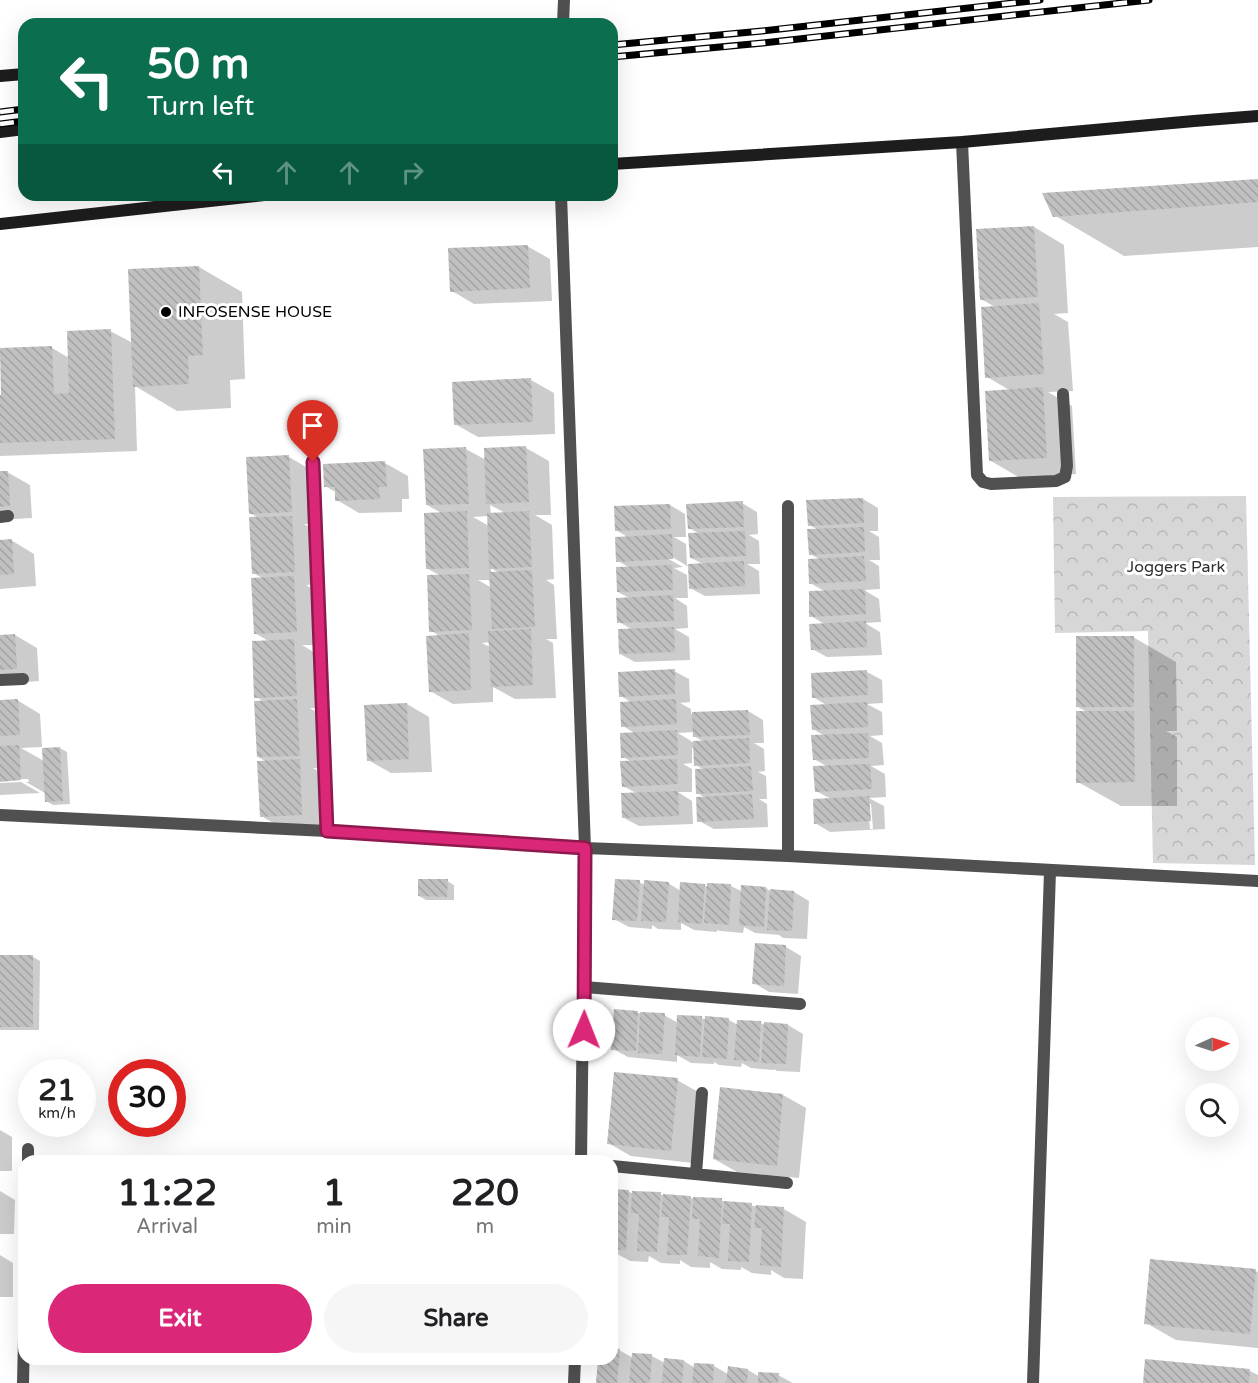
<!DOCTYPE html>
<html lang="en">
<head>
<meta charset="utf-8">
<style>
	:root { --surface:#fff; --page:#f6f6f6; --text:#202124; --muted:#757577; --accent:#db2777 }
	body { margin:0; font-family:"Varela Round",sans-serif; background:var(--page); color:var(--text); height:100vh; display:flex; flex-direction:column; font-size:22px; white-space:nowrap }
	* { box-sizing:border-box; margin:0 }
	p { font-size:20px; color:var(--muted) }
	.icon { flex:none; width:33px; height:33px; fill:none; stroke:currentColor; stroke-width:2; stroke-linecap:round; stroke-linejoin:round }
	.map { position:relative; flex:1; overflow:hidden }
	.sheet { position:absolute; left:18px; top:1155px; width:600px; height:210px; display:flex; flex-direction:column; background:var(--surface); border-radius:18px; box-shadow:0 6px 24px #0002 }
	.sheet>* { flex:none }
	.top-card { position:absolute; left:18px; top:18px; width:600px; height:183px; border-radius:18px; box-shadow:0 6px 24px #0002; background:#0b6e4f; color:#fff; overflow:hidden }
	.needle { width:39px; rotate:87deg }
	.controls { position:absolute; left:1185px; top:1017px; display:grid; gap:12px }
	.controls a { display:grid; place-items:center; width:54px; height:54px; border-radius:50%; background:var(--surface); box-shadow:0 6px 24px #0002; font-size:30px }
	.speed { position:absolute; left:18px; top:1059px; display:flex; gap:12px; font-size:30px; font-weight:700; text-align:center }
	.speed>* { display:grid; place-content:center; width:78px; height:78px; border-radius:50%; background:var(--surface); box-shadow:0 6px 24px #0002; line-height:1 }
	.speed small { font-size:15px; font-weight:400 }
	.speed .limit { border:9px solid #d22; background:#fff; color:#111 }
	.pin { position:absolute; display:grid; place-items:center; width:51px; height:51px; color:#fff; margin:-62px -26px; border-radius:50% 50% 50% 0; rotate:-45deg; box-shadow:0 0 6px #0007 }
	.pin .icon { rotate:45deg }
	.me { position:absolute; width:66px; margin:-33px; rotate:1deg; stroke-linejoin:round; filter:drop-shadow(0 0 4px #0008) }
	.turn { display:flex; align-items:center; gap:21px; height:126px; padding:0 30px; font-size:27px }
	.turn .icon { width:78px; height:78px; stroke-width:2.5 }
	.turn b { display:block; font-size:42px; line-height:51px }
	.lanes { display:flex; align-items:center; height:57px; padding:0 30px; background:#0003; justify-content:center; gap:30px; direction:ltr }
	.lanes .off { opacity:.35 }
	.eta { display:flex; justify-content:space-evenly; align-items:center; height:102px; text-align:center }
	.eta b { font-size:36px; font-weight:700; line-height:42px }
	.primary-button { display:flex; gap:12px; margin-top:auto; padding:12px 30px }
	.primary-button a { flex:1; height:69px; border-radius:36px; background:var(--accent); color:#fff; font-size:24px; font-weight:700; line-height:69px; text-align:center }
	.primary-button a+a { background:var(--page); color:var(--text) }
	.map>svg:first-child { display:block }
</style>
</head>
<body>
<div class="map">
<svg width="1258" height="1383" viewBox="0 0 1258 1383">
	<defs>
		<pattern id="park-crowns" width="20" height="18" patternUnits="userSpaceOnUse" patternTransform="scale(1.5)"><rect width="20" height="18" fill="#d7d7d7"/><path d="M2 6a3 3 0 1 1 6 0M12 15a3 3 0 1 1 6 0" fill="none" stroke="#b7b7b7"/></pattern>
		<pattern id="building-back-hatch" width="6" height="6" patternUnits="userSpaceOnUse" patternTransform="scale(1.5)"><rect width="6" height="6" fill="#c0c0c0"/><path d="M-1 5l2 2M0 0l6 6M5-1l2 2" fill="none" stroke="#a3a3a3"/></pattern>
	</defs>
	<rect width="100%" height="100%" fill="#fff"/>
	<!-- park -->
	<path fill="url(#park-crowns)" d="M1246,496L1255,865L1153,863L1148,631L1055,633L1053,497Z"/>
	<!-- shadow -->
	<path fill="#0003" fill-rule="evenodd" d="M1258,180V247L1124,256L1054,215Z
		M1034,227L1064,245L1068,313L1054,314L1068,322L1073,391L1048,392L1072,406L1076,474L1020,478L991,461L1011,391L987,377L995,307L981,299Z
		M527,246L550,259L552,301L474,304L452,291Z
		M199,267L242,292L245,379L230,380L231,408L177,411L135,386L137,451L0,456V396H3L0,350L52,348L69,358L110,331L133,343Z
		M531,380L554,393L555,434L478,437L455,424Z
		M526,448L549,461L551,515H535L552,525L554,579L546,580L554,585L557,639H546L553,643L556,698L515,699L493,687V702L453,704L430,691L440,636L431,631L441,576L428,569L443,514L427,505L466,449L486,460ZM490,505L496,508L505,513L491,514ZM488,516L489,526L473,517ZM491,568L499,573H491ZM478,580H491L492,588ZM490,642V647L482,643Z
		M289,457L311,470L314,524H304L314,530L317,584L306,585L316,591L319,645H302L317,654L319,708H310L319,714L322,768H313L322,773L325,827L284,829L261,816L267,762L258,757L265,702L256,697L270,642L255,633L264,579L253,573L260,519L250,513Z
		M385,463L408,476L409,499H402V512L359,513L337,500V493L325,486Z
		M7,472L30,485L32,518L0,520V473Z
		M863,499L878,508V531H869L879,537L880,560H869L879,566L880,589L864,590L879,599L881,622L865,623L880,632L882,655L827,657L812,649L826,625L811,616L826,592L810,583L821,560L810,554L819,530L809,525Z
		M742,503L757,512L758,534L749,535L759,541L760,564H747L759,571L760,594L705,596L690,588L689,567L667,554L665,557L683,567L674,568L687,575L688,598H675L687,606L688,628L675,629L689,637L690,660L635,662L620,654L633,630L619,622L631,599L618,592L630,568L618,561L629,538L616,530L670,505L685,514L686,537H674L686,544L687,565L703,564L691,558L700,534L689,528Z
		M11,540L34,554L36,586L0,589V541Z
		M15,635L37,648L39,681L0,684V636Z
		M1133,637L1176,662L1177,731H1166L1177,737V806H1121L1078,782L1089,713L1078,707Z
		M674,671L689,679L690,702L680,703L691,709V714L748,711L763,720L764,743H754L764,749L765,771L758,772L766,776L767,799H759L767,804L768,827L714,829L699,821L706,798L697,793L704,770L696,765L695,748H692V763L683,764L692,769V792H678L692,801L693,824L639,826L624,818L638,794L623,786L632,762L623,757L636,734L623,726L632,703L621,696ZM694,732V736L704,742H692L691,741L678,733Z
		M867,672L882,680L883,703L867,704L882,712L883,735L870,736L882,743L884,765L871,766L885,774L886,797L869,798L884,806L885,829L830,832L815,823L831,799L816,791L828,767L814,759L825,736L813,729L828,706L813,697ZM868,804H871L873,829H870Z
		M17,700L40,714L42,747L21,748L44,761L43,749L60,748L67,752L70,804L53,805L46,801L45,793L26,782H29L28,779H21L15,775L0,780V702Z
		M407,704L429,717L432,772L391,773L368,760Z
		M21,782L40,793L0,795V783Z
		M447,881L454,885V900H426L419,896Z
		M639,882L645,885L668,883L681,891L704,885L708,887L731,886L743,892L766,888L770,891L794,892L809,901L807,939L783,938L779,935L755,933L744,927L743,933L720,931L717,930V932L694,930L681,923V930L658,929L652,925V929L629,927L614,919Z
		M786,947L801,956L798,994L769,992L754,983Z
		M0,957H33L40,961L39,1030H0Z
		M615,1011L664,1015L678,1023L702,1018L706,1020H729L738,1025V1021L761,1023L765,1025H788L803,1034L800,1072L777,1071L774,1069V1070L751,1068L742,1063L741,1067L719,1065L714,1062V1064L691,1063L677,1055V1062L628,1057L613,1049Z
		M677,1080L700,1093L693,1163L631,1156L608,1143Z
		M721,1089L783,1095L806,1108L799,1178L737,1172L714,1159Z
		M0,1130L12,1137V1171H0Z
		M0,1191L15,1200L14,1234H0Z
		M612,1191L629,1192L634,1194H660L664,1196L690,1197L695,1200H721L727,1203L784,1209L806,1222L803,1279L784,1278L771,1270V1275L752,1273L741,1267V1270L722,1269L710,1262V1268L691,1267L680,1260V1264L661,1263L649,1256L648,1262L630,1261L612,1251Z
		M0,1255L13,1263V1297H0Z
		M1255,1271L1258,1272V1348L1176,1340L1146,1323Z
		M612,1350H619L633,1358L652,1356L665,1363V1360L684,1361L695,1368L714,1366L728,1374L748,1370L760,1377L778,1375L793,1383H598L600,1359H612Z
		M1146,1361L1250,1371L1258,1375V1383H1144Z"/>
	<!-- building -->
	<path fill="url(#building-back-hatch)" d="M1258,179V202L1053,217L1042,193Z
		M1034,226L1038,297L980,300L976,229Z
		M528,245L530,288L450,292L448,248Z
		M199,266L203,355L188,356L189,384L133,387L128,269Z
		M1039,303L1044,374L985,378L981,307Z
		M111,329L115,439L0,443V395H1L0,348L52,346L54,394L69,393L67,331Z
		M531,378L533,422L454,425L452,382Z
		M1043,387L1047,458L989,461L985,391Z
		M526,446L529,502L486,504L484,448Z
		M466,447L469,504L426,505L423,449Z
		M289,455L292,512L249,514L246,457Z
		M385,461L387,487H379L380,499L335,501V487H324L323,464Z
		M0,471H8L10,506L0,507Z
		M863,498L864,523L808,526L806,500Z
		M743,501L744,527L688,529L686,504Z
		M670,504L671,529L615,531L614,506Z
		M467,511L469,568L426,569L424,513Z
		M529,511L532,567L489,569L487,513Z
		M292,516L295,572L252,574L249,517Z
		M864,527L865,552L809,555L807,529Z
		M745,531L746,556L690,558L688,533Z
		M672,534L673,559L616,562L615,537Z
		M12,539L14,574L0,575V540Z
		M864,556L866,581L809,584L808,559Z
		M744,561L745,586L689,589L688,564Z
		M672,565L673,590L617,592L616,567Z
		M532,570L535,627L492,629L489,572Z
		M469,574L472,630L429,632L427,575Z
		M294,576L297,632L254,634L251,578Z
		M865,589L866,614L809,617V591Z
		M673,595L674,621L617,623L616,598Z
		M866,621L867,647L811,650L809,624Z
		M674,627L675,652L619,654L618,629Z
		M531,629L533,685L491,687L488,631Z
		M469,633L471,690L429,692L426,636Z
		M15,634L17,669L0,670V635Z
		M1076,636H1134V707H1076Z
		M294,639L297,696L254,698L252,641Z
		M675,669V694L619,697L618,672Z
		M867,670L868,695L812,698L811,673Z
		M18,699L20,735L0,736V700Z
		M297,699L300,756L257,757L254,701Z
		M676,699L677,724L621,727L620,702Z
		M867,702L868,727L812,730L810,705Z
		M407,703L409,759L367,761L364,705Z
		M748,710L750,735L693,737L692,712Z
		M1076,711H1134L1135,782L1076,783Z
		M677,730L678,755L621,758L620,733Z
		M868,733L869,758L813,760L811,735Z
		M749,738L750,763L694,766L693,741Z
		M19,745L21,780L0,782V746Z
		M60,747L63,801L45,802L42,748Z
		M300,759L302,815L260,817L257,761Z
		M677,759L678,784L622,787L620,761Z
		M870,764L872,789L815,792L813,766Z
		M751,766L753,791L696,794L695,769Z
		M678,791L679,816L622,818L621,793Z
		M752,794L754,819L697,822L696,797Z
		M869,796L871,821L814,824L813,799Z
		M418,879H448L447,897L418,896Z
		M615,879L640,880L637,921L612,920Z
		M644,880L669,882L666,922L641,921Z
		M680,882L705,884L702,924L678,922Z
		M707,883L731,884L729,925L704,923Z
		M741,885L766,887L764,927L739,925Z
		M770,889L794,891L792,931L767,930Z
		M755,943L786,945L784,986L752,984Z
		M0,955H33V1027H0Z
		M614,1009L638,1011L636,1051L611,1050Z
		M640,1012L665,1013L662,1054L638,1053Z
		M677,1015L702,1016L700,1057L675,1055Z
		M705,1016L729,1018L727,1059L702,1057Z
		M737,1020L761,1021L759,1062L734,1060Z
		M764,1022L788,1024L786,1064L761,1063Z
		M614,1072L678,1078L671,1151L607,1144Z
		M720,1087L783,1094L777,1166L713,1159Z
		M612,1189L629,1190L626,1250L612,1249Z
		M632,1191L661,1192L657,1252L637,1251L639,1214L631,1213Z
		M663,1194L691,1196L687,1255H667L669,1217H661Z
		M693,1197L722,1198L719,1258L698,1256L700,1219H692Z
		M724,1201L752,1203L749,1262L728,1261L730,1224H722Z
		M756,1205L784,1207L781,1267L760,1265L762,1228H754Z
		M1150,1259L1256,1269L1250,1334L1144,1324Z
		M612,1348L620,1349L617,1383H596L598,1359H612Z
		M632,1353L652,1354L650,1383H629Z
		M664,1358L684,1360L682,1383H662Z
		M1145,1359L1250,1369L1249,1383H1143Z
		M694,1363L714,1364L713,1383H692Z
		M728,1366L748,1369L747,1383H726Z
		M758,1372L779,1373L778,1383H758Z"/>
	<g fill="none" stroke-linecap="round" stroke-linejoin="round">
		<!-- lane -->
		<path stroke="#505050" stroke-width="12" d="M313,462L327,831"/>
		<!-- street -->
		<path stroke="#505050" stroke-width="12" d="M563,24L564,0
			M962,142L977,475L983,482L991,484L1056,481L1065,477L1067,466L1063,394
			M561,195L585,848L581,1161
			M788,506V856
			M0,517L8,516
			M0,680L23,679
			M0,815L327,831L585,848L788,856L1258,881
			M584,987L800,1004
			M28,1161V1149
			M612,1166L787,1183
			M696,1174L702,1093
			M23,1383L24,1338
			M574,1383L575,1359
			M1033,1383L1050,871"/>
		<!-- secondary -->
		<path stroke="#1d1d1d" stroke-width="12" d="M0,76L24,74
			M0,132L24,129
			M612,164L962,142L1194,121L1258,116
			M0,224L264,195"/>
		<defs>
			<path id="rail" d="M612,45L762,31L1040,0
				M612,57L763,43L1149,0
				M0,112L24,109
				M0,124L24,121"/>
		</defs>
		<!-- rail casing -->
		<use href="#rail" stroke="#000" stroke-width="7"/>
		<!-- rail -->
		<use href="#rail" stroke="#fff" stroke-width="4.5" stroke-dasharray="14" stroke-linecap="butt"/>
	</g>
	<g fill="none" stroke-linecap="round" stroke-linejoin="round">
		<defs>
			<path id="route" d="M313,462L327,831L585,848L584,1030"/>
		</defs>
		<!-- route casing -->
		<use href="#route" stroke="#8e194d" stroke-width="15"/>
		<!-- route -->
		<use href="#route" stroke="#db2777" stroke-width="10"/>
	</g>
	<!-- markers -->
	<circle fill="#000" stroke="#fff" stroke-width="2" cx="166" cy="312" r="6"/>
	<g text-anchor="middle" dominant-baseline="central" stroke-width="6" stroke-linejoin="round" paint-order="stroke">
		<!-- poi labels -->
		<g font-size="16" fill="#000" stroke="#fff" text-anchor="start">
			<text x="178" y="312">INFOSENSE HOUSE</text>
		</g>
		<!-- park labels -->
		<g font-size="16" fill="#2e2e2e" stroke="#fff">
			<text x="1176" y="567">Joggers Park</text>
		</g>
	</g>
</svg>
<div class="controls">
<a><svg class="needle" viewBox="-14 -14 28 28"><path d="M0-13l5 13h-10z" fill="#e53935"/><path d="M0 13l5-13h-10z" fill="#757577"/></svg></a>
<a><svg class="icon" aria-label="search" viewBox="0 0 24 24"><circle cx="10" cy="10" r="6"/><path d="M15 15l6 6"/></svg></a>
</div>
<div class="speed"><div>21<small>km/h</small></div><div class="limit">30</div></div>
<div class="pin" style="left:313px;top:462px;background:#d93025"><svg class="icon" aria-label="arrive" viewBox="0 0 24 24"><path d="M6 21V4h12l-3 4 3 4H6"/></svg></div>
<svg class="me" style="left:584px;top:1030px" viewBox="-20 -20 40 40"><circle r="19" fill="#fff"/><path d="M0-13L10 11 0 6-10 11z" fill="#db2777"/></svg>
<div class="top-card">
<div class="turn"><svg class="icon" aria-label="left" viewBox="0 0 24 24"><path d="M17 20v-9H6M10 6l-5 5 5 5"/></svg><div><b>50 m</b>Turn left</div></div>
<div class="lanes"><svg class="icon" aria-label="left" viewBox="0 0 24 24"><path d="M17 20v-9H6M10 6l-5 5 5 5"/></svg><svg class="icon off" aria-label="ahead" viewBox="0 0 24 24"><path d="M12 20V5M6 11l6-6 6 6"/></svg><svg class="icon off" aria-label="ahead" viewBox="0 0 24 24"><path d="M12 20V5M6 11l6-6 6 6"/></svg><svg class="icon off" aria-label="right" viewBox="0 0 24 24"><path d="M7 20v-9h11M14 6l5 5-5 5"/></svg></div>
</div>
<section class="sheet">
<div class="eta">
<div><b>11:22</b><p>Arrival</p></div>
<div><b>1</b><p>min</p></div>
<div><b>220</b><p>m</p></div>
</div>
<div class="primary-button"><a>Exit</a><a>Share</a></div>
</section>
</div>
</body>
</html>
